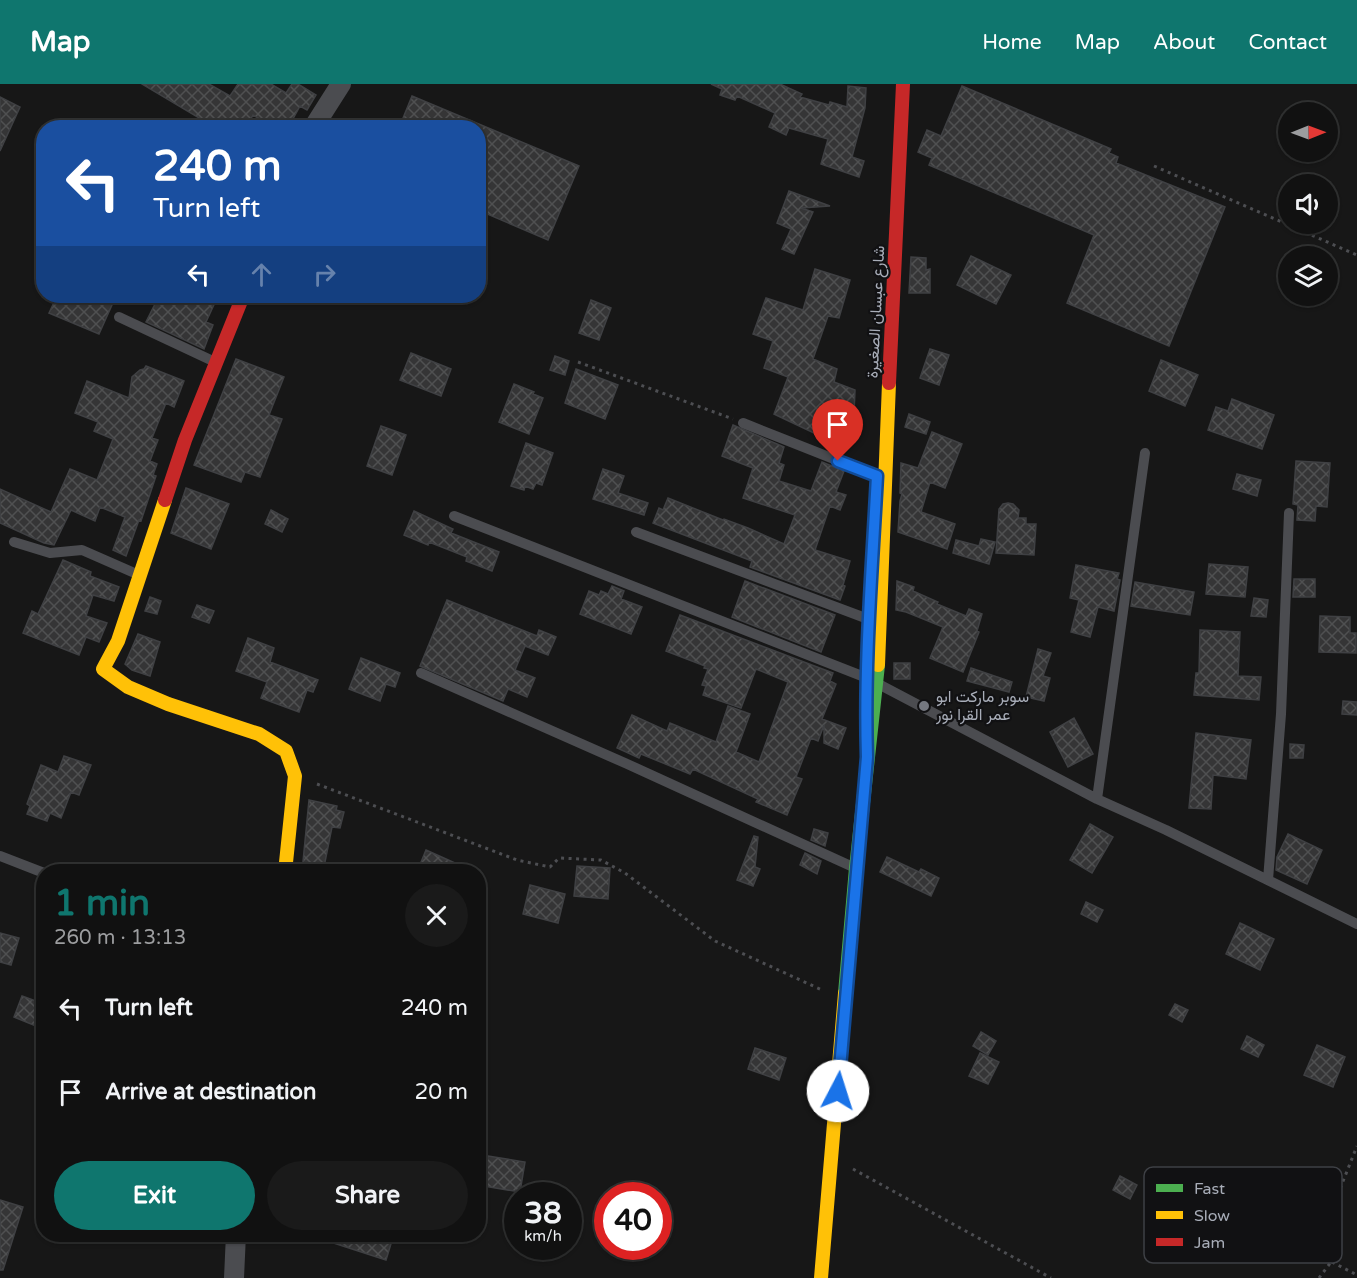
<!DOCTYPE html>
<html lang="en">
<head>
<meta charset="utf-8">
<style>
	:root { --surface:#111; --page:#1a1a1a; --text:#f1f3f6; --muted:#9c9d9f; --line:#303131; --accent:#0f766e }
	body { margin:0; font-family:"Varela Round",Vazirmatn,sans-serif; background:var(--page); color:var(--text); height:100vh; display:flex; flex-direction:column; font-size:22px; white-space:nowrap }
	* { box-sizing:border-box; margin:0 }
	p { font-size:20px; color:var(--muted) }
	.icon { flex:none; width:33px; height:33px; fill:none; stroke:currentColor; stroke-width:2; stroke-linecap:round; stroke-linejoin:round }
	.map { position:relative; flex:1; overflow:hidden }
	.side { position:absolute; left:36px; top:780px; width:450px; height:378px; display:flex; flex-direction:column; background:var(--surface); border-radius:24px; box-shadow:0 2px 4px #0004,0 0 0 2px var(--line) }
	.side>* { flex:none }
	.top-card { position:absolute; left:36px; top:36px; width:450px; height:183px; border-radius:24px; box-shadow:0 2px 4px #0004,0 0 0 2px var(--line); background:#1a4fa0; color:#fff; overflow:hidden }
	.needle { width:39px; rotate:89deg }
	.fabs { position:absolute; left:1278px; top:18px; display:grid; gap:12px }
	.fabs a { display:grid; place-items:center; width:60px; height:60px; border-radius:50%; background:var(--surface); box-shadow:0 2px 4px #0004,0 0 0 2px var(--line); font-size:30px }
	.speed { position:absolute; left:504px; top:1098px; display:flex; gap:12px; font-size:30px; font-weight:700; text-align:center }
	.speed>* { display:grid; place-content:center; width:78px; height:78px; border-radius:50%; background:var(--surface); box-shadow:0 2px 4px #0004,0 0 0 2px var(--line); line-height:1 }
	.speed small { font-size:15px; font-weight:400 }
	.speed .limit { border:9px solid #d22; background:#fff; color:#111 }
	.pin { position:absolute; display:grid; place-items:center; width:51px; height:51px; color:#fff; margin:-62px -26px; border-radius:50% 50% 50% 0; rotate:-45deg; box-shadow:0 0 6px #0007 }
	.pin .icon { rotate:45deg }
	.me { position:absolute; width:66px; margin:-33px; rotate:5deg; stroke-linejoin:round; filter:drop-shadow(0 0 4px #0008) }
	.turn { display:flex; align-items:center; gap:21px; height:126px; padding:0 18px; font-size:27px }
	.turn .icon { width:78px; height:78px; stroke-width:2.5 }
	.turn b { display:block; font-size:42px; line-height:51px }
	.lanes { display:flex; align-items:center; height:57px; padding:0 18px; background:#0003; justify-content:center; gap:30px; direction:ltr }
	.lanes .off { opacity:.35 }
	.round { display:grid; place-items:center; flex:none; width:63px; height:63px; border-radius:32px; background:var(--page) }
	.summary { display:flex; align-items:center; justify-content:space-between; height:102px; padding:0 18px }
	h1 { font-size:36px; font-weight:700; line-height:45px; color:var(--accent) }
	.primary-button { display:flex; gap:12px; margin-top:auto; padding:12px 18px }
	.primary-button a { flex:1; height:69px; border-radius:36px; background:var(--accent); color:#fff; font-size:24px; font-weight:700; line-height:69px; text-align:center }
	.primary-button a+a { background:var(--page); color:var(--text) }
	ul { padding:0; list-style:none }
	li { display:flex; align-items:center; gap:18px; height:84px; padding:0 18px }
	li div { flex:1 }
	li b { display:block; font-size:22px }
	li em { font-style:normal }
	header { display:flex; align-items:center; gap:36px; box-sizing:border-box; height:84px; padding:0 30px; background:var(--accent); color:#fff }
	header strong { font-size:28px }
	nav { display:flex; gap:33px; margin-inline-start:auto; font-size:21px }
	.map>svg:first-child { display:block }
</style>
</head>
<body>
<header>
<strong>Map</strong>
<nav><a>Home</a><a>Map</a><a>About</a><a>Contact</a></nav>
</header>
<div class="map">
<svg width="1357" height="1194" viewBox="0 0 1357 1194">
	<defs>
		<pattern id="building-cross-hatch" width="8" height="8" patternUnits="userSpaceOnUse" patternTransform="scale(1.5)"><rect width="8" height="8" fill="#353536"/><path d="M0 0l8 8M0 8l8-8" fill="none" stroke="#4f5051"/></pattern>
	</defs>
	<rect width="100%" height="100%" fill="#171717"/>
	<!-- building -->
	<path fill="url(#building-cross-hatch)" stroke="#3f4043" stroke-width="1.5" d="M142,0H209L230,12L238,0H271L286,9L292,0H298L316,11L307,26L300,22L288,44H274L253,31L246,44H216Z
		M711,0H780L802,10L800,13L829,21L830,18L847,23L848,2L866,4L865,24L852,73L864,77L859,93L821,80L828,55L789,44L786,51L769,43L775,29L737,12L735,16L720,11L722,5Z
		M962,2L1111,65L1109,69L1118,73L1116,79L1225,123L1169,262L1067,219L1094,151L929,81L932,74L918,68L927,46L941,52Z
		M412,12L579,82L548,156L478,126V44H399Z
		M0,13L20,23L0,67Z
		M789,107L830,122L801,124L813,128L794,170L782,165L791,145L777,139Z
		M971,172L1011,191L996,220L957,201Z
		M911,173L926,174V186L930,185V209H909Z
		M815,185L850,196L839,234L828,232L813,275L837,285L834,298L855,306L854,330L829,320L816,350L774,330L788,293L764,284L773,257L753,250L766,214L803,226Z
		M57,212H116L99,250L49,229Z
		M159,212H218L206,238L213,241L204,265L146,238Z
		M591,216L611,224L599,256L579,249Z
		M930,265L949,271L939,301L920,294Z
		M411,269L451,285L441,312L400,296Z
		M555,272L569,277L565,291L550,286Z
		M236,275L284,293L269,331L282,335L260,393L245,388L241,398L194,381Z
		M1161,276L1198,291L1185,322L1149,307Z
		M146,282L184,297L174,323L166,319L152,354L158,356L150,377L157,380L153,391L156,392L141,437L139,436L126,472L113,466L125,433L100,423L95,437L71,426L54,461L44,459L0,439V405L51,428L70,385L97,396L113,355L94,347L98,338L75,329L87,297L129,314L132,293L140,286L144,285Z
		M576,285L618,301L605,335L565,319Z
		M514,300L534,308L533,310L543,314L529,350L499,338Z
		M1232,315L1274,331L1262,365L1208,346L1216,323L1228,327Z
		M909,330L930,338L926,350L905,343Z
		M733,341L784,363L779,379L784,381L779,397L811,407L822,378L844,387L836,408L846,411L840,426L830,422L815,466L850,477L843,501L845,502L840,516L750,483L752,477L653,439L659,424L663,426L668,414L723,436L724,435L748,444L784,460L795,431L743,414L753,384L722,372Z
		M381,342L406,351L392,391L367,382Z
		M932,348L962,360L945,404L930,398L921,428L955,440L947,465L898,448L900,417L902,410L900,409L901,379L918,384Z
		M526,359L553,369L542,401L536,399L533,405L525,402L524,406L511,402Z
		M1296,377L1330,379L1327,423L1316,422L1315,437L1297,436L1298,421L1293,420Z
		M603,385L624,392L618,409L648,419L644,431L593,415Z
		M1237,390L1261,396L1257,412L1233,405Z
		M186,404L229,420L211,465L171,449Z
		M1008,419L1013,420L1019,426L1018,434H1026V440H1036L1034,471L996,469L999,425L1003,420Z
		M271,426L288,435L282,448L265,440Z
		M414,427L453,445L451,449L499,468L492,487L466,477L467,473L429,458L428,461L404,451Z
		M981,455L995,458L989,480L953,469L956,456L979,462Z
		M63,476L91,488L90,492L119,503L114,517L93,511L86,532L107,539L99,558L86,553L79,571L23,549L32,527L38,530Z
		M1209,480L1248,483L1245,513L1206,510Z
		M1076,481L1119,489L1117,495L1120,496L1114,527L1098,523L1090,553L1071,548L1079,516L1070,514Z
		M1294,495H1315V513H1293Z
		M745,497L835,531L821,568L732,533Z
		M897,497L914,503L913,507L938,518L937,520L966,532L969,525L982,530L977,547L979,548L963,588L930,574L943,543L906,528L896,526Z
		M1135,498L1194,508L1190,531L1131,522Z
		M612,502L624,507L621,515L642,523L631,550L580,530L589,507L599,511L601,507L608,510Z
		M150,513L161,517L157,530L145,527Z
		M1254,514L1268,516L1266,533L1251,532Z
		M447,516L537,552L539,546L556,553L548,571L525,562L515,586L535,594L527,613L508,605L503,617L420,582Z
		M197,521L214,527L209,539L192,533Z
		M680,531L833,589L830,597L836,600L822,635L846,644L838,665L824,659V641L818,657L811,654L796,693L802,695L787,731L756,718L758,715L693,685L690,690L641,670L639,674L617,664L632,631L667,647L670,639L716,658L728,622L750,630L736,668L759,678L788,598L756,585L741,624L703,611L706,602L702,601L708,585L704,584L705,582L666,567Z
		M1320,532L1350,533V549H1356V569L1319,568Z
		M1200,546L1240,548L1238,592L1261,593L1259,616L1194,611L1196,589H1199Z
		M138,550L160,558L150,592L132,586L125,580Z
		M248,554L274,564L270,578L318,596L313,608L307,606L299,628L261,614L267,598L236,587Z
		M1038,565L1051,569L1043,592L1050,594L1044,617L1026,613Z
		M361,574L400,589L395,603L386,600L380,617L349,605Z
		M894,579H910V595H894Z
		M971,584L1012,598L1009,608L967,597Z
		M1343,617L1357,618V631L1342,630Z
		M1074,634L1093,670L1068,683L1050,648Z
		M1196,649L1251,656L1246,695L1213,691L1211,725L1189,724Z
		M1290,660L1304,661L1303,674H1290Z
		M64,672L91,681L79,711L71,708L61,734L50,729L47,737L27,730L30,722L27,720L41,681L58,688Z
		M309,716L337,722L336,726L344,728L340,744L332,743L323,788H302Z
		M1090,740L1113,753L1092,789L1070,776Z
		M814,745L828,749L825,762L811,756Z
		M1288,750L1322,766L1307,800L1276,786L1277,773Z
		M754,752L758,753L755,783L760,785L753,802L737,796Z
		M426,766L475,788H417Z
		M805,769L821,777L817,790L800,781Z
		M887,773L919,788L921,785L939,794L931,812L880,788Z
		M577,782L610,784L608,815L574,812Z
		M530,801L565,810L558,839L523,830Z
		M1086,818L1103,826L1097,838L1081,830Z
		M1240,839L1274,855L1260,886L1226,870Z
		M0,849L19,854L11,881L0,878Z
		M22,912L44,920L36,942L14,933Z
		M1175,920L1188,926L1182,938L1169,931Z
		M981,948L996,957L988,971L973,962Z
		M1247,952L1264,961L1258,973L1241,965Z
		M1317,961L1345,973L1333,1003L1304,991Z
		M755,964L786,974L779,996L748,985Z
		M980,969L999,978L988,1000L969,992Z
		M488,1072L525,1078L520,1108L483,1102Z
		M1120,1092L1137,1101L1130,1115L1113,1106Z
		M0,1116L23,1123L3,1186H0Z
		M319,1150H394L386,1176L318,1154Z"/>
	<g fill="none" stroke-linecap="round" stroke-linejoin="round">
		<!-- path -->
		<path stroke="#4d4e52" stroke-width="3" stroke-dasharray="3 4.5" stroke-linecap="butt" d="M1154,82L1357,171
			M578,278L733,335
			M317,700L517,776L550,783L559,774L601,776L625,789L715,857L822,906
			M853,1085L1051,1194
			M1332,1178L1357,1191
			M1319,1194L1331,1178L1324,1164L1332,1125L1357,1062"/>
		<!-- lane -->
		<path stroke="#4b4c50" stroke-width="10" d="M119,233L215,278
			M743,339L877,392
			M454,432L867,594L1097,715L1166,746L1357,840
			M636,448L868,535
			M14,458L50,469L82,466L139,491
			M421,589L625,679L853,783
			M1097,715L1145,369
			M0,772L44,789
			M1268,796L1281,630L1289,429"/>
		<!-- street -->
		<path stroke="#4b4c50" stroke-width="20" d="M313,44L341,0
			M234,1194L236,1150"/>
		<!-- fast -->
		<path stroke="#4caf50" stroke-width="14" d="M845,909L856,784L878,581"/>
		<!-- slow -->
		<path stroke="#ffc107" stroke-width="14" d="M165,416L118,557L103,585L128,603L168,620L259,650L286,667L295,692L285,788
			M878,581L889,299
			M821,1194L845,909"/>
		<!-- jam -->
		<path stroke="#c62828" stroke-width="14" d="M889,299L903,0
			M165,416L185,356L243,212"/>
	</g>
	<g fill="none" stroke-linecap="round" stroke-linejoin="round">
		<defs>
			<path id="route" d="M838,377L877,392C872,486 864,579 867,673L838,1007"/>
		</defs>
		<!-- route casing -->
		<use href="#route" stroke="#114b97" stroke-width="15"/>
		<!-- route -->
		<use href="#route" stroke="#1a73e8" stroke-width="10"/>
	</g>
	<!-- markers -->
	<circle fill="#757880" stroke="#111113" stroke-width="2" cx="924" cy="622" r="6"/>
	<g text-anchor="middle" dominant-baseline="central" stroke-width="4.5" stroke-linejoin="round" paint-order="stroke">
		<!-- street labels -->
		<g font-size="16" fill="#a8adb8" stroke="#111113">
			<text transform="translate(876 228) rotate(-87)">شارع عبسان الصغيرة</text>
		</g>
		<!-- poi labels -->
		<g font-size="16" fill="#a8adb8" stroke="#111113" text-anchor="start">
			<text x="936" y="613">سوبر ماركت ابو<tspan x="936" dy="18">عمر القرا نور</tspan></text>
		</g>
	</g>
	<!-- legend -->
	<rect x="1144" y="1083" width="198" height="96" rx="9" fill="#111113" stroke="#3e4045" stroke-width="1.5"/>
	<rect x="1156" y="1100" width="27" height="8" fill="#4caf50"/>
	<rect x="1156" y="1127" width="27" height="8" fill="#ffc107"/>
	<rect x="1156" y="1154" width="27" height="8" fill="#c62828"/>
	<g font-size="16" fill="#a8adb8">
		<text x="1194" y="1110">Fast</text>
		<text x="1194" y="1137">Slow</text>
		<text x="1194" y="1164">Jam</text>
	</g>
</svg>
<div class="fabs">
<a><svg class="needle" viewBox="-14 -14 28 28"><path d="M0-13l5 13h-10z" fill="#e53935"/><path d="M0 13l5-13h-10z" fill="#9c9d9f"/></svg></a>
<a><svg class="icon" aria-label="sound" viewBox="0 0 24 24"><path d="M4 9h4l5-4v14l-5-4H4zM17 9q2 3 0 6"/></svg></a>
<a><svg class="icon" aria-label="layers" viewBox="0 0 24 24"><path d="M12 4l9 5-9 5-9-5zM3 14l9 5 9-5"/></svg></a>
</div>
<div class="speed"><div>38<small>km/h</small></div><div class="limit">40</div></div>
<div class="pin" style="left:838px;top:377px;background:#d93025"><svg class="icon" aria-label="arrive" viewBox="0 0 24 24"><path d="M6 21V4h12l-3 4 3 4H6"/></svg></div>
<svg class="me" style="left:838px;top:1007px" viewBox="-20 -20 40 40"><circle r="19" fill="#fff"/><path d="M0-13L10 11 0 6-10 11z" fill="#1a73e8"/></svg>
<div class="top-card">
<div class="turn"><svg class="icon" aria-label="left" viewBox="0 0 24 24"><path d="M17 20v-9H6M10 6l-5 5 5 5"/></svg><div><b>240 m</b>Turn left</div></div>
<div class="lanes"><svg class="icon" aria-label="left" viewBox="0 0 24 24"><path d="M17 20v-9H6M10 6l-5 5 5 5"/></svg><svg class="icon off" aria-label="ahead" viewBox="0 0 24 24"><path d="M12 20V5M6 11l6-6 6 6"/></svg><svg class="icon off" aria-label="right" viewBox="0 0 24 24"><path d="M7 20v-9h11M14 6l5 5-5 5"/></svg></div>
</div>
<section class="side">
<div class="summary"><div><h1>1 min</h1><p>260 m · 13:13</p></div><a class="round"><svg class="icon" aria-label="close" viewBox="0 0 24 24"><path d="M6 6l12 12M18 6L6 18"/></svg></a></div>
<ul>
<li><svg class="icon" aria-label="left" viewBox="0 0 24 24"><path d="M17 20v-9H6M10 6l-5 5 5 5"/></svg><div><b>Turn left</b></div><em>240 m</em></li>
<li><svg class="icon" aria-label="arrive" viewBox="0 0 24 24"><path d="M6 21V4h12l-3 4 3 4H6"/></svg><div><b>Arrive at destination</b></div><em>20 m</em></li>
</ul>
<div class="primary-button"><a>Exit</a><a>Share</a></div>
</section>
</div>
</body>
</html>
